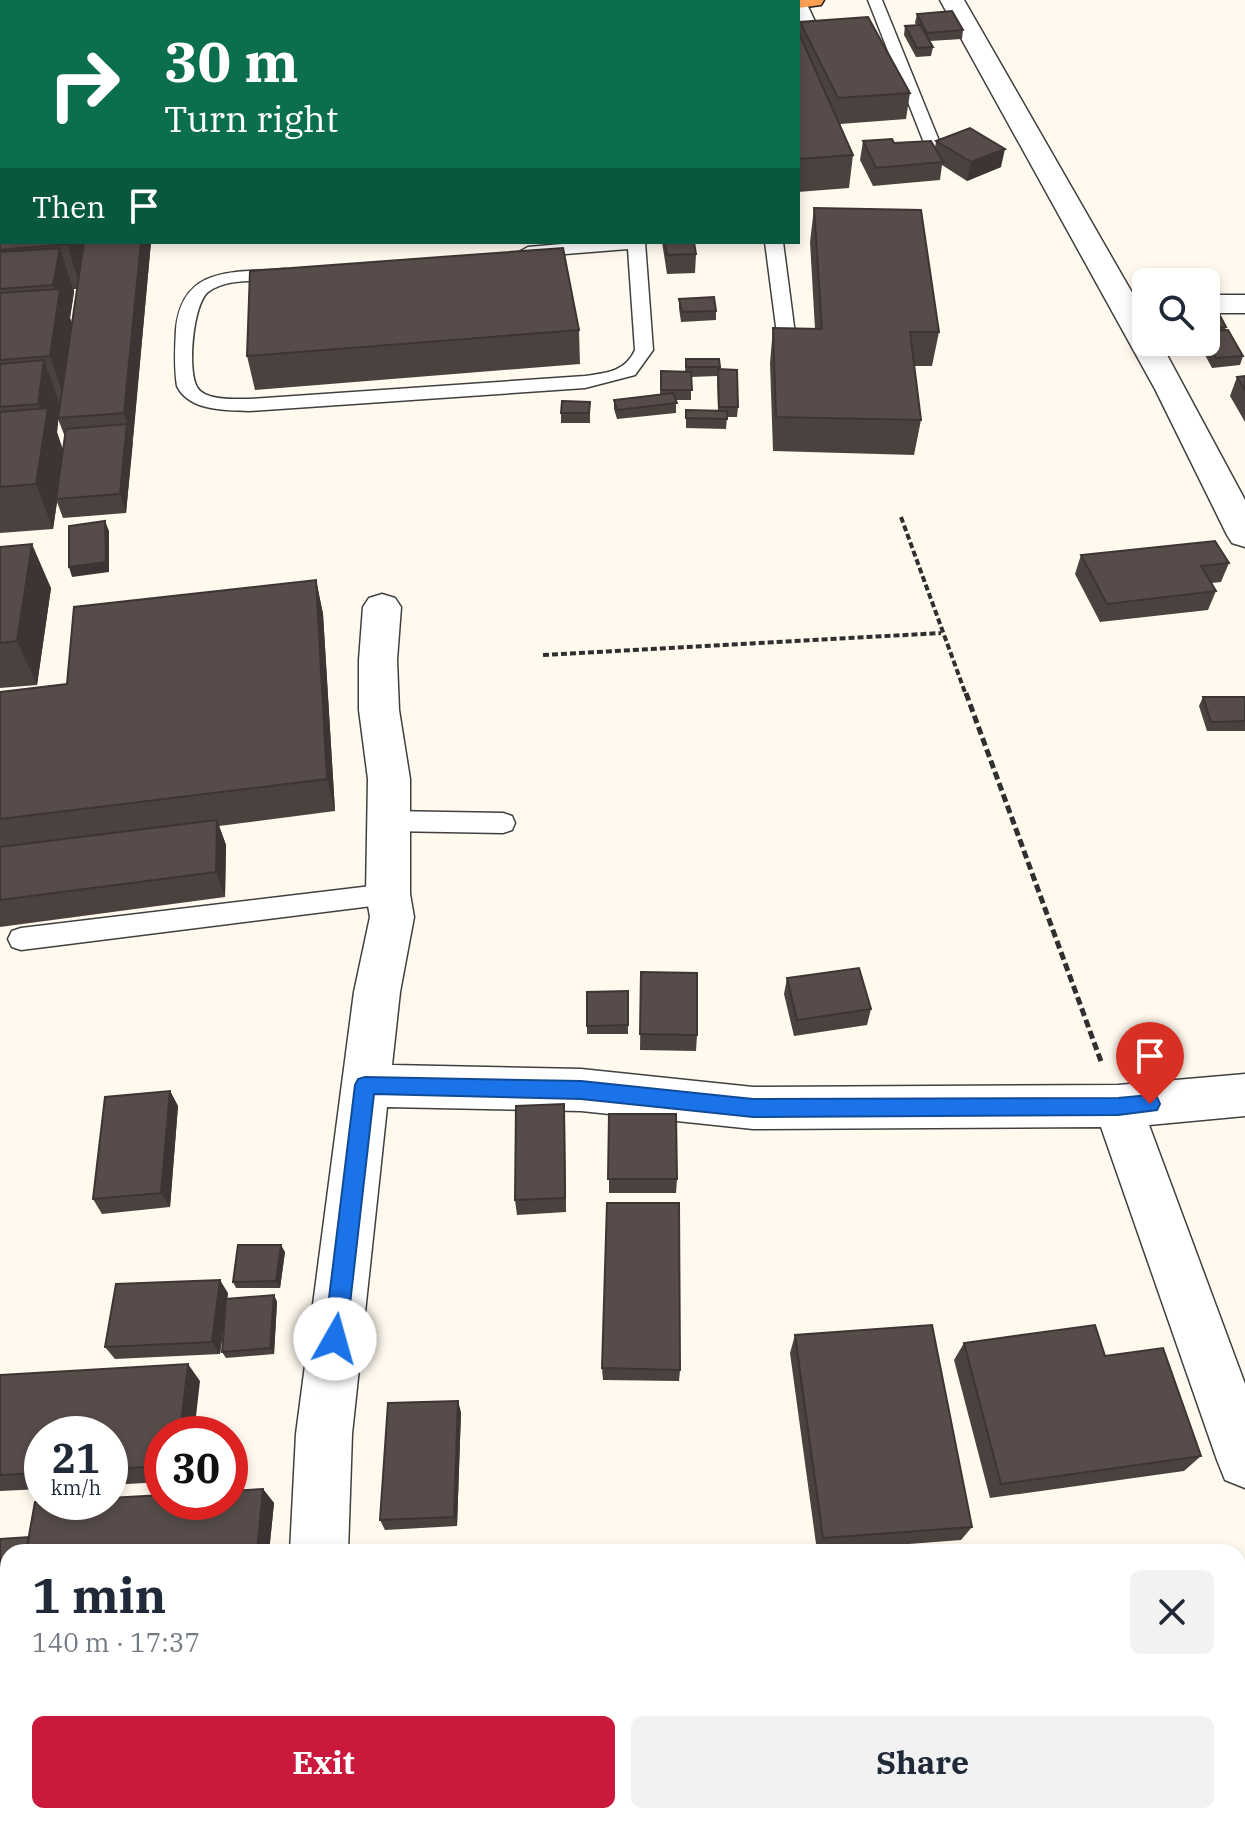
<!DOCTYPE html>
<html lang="en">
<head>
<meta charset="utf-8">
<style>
	:root { --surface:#fff; --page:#f2f2f3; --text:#1f2937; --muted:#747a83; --accent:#ca193c }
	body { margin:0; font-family:"IBM Plex Serif",serif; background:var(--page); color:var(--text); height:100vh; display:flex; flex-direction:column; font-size:30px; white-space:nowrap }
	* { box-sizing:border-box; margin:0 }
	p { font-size:26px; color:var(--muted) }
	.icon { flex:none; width:44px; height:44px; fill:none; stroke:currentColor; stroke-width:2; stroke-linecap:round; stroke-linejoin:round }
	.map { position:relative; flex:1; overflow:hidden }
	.details { position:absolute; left:0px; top:1544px; width:1246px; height:280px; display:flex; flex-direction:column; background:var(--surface); border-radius:24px 24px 0 0; box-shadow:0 4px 12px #0003 }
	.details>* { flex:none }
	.banner { position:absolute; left:0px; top:0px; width:800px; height:244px; box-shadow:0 4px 12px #0003; background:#0b6e4f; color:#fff; overflow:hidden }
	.buttons { position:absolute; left:1132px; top:268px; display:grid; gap:16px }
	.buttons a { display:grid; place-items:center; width:88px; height:88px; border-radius:12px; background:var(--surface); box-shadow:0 4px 12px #0003; font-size:40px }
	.speed { position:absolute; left:24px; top:1416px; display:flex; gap:16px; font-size:40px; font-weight:700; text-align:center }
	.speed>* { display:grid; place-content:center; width:104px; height:104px; border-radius:50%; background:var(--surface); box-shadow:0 4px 12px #0003; line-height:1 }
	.speed small { font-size:20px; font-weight:400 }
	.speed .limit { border:12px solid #d22; background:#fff; color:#111 }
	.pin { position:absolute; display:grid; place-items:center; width:68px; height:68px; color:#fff; margin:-82px -34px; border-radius:50% 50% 50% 0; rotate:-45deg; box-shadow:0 0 8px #0007 }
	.pin .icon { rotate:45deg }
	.me { position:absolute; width:88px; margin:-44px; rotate:7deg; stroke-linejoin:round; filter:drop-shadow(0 0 6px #0008) }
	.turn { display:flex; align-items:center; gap:28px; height:168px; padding:0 32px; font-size:36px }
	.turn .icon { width:104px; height:104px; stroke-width:2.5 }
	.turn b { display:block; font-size:56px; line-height:68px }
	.then { display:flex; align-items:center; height:76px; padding:0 32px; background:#0003; gap:16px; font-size:30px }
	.round { display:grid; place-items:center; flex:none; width:84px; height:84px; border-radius:12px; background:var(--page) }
	.overview { display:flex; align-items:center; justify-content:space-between; height:136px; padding:0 32px }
	h1 { font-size:48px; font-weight:800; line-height:60px }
	.primary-button { display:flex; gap:16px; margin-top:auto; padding:16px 32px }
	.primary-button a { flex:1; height:92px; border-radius:12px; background:var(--accent); color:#fff; font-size:32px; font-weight:800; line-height:92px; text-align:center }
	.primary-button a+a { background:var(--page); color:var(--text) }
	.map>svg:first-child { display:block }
</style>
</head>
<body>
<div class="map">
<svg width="1245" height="1824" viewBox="0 0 1245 1824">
	<rect width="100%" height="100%" fill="#fff9ee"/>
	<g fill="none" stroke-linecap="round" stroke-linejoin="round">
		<defs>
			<path id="service" d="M793,0H805L818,28L839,32V38L807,35L798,16V2Z
				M868,0H882L944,153L942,156H930L928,153Z
				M0,85H2V95H0Z
				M585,242H645L653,350L635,375L585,388L249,411C225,410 189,411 177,386C174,367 175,348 176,330C182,264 236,273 286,269L295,274L292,278C266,284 231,275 208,292C193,304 187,370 197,387C205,401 235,399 249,399L585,376C606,373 625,372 635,350L628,249L528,257L519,252L528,247Z
				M765,242H783L795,334L786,340L777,334Z
				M388,811L503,813L512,816L515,823L512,830L503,833L388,831L379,828L376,821L379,814Z
				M388,884L397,887L401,894L397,901L388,904L21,950L12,947L8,939L12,931L21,928Z"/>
			<path id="minor" d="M940,0H964L1146,317V342H1160L1245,500V547L1232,543L1227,535L1155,389Z
				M1206,295H1245V313H1206Z
				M382,594L395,598L401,607L397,660L399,710L410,779V894L414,917L400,992L392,1065L581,1069L753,1087L1118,1085L1245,1074V1116L1149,1125L1245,1384V1488L1225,1480L1217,1460L1101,1127L753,1129L581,1111L387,1107L352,1434L348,1552H290L296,1434L354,992L370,917L366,894L368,779L359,710V660L363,607L369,598Z
				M8,1692V1754L0,1755V1693Z
				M276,1816H340L339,1824H275Z"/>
			<path id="trunk" d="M443,0H498L442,2Z
				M549,0H573L574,2H550Z
				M766,0H824L821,5L798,8V2H765Z
				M0,42H2V58H0Z"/>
		</defs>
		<!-- service casing -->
		<use href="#service" stroke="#404040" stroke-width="3"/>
		<!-- minor casing -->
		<use href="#minor" stroke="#404040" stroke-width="3"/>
		<!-- trunk casing -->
		<use href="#trunk" stroke="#1e1e1e" stroke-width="3"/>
		<!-- path-far1 -->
		<path stroke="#2f2f2f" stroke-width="4" stroke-dasharray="6 3" stroke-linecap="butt" d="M901,517L966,695
			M543,655L941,633"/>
		<!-- path -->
		<path stroke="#2f2f2f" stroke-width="5" stroke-dasharray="8 4" stroke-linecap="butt" d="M966,693L1102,1064"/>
		<!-- service -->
		<use href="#service" fill="#fff" fill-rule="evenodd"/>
		<!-- minor -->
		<use href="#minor" fill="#fff" fill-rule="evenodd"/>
		<!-- trunk -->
		<use href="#trunk" fill="#ffa055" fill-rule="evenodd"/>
	</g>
	<!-- wall -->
	<path fill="#4b413f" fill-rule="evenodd" d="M0,0H35V2H2V16H0Z
		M47,0H86V2H47Z
		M89,0H108V2H89Z
		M161,0H192L168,2H162Z
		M917,14L963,30L962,39L930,41L933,47L931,56L916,57L904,35L905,26H917L915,23Z
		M800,22L910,93L906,119L840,124L853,155L849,188L798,192V32L799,34Z
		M863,141L935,148L936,141L1001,167L967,181L942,165L940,180L873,186L860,160Z
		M0,188L151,242L126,513L63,518L57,502L53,529L0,533ZM74,289H77L72,323L70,318L74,292ZM58,419L65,437L63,450L57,432Z
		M814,208L939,332L932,366H914L921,420L914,455L773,451L770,363L773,328L815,329L810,242Z
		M662,242H694L696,254L695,273L667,274Z
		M679,299L716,311V320L681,322L679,308Z
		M1206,310L1226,327L1225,330L1243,356L1240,365L1212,368L1198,342H1206Z
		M579,330L580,364L255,390L247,356Z
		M686,359H719L720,369L738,407L737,417H727L726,429L686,428V410H718L717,376L691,377V400H676V413L617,419L614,409V400L660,395L661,371H685Z
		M1245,376V422L1230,396L1237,377Z
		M590,412V423H561V413Z
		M0,547L51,588L37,685L0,688Z
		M1081,555L1229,563L1221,582L1211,583L1216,591L1208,610L1100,622L1075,574Z
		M316,580L323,614L335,811L219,826L226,845L225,897L0,927V692L67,684Z
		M1203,697H1245V731H1207L1199,706Z
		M641,972L697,1035L696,1051L640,1050Z
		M787,978L871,1009L867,1025L794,1036L784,994Z
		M628,991V1034H587V992Z
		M170,1091L178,1106L170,1207L102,1214L93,1199Z
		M564,1104L566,1212L517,1215L515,1200Z
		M609,1114L677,1179L676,1193H609Z
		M285,1252L280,1288H236L233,1282Z
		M228,1293L227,1299L274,1295L277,1302L274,1354L226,1358L222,1352L225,1315L220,1354L115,1359L105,1347Z
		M795,1335L972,1527L961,1540L817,1551L790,1353Z
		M964,1343L1105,1356L1201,1456L1184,1471L990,1498L954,1360Z
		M602,1368L680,1370L679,1381L603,1380Z
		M0,1375L200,1381L162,1434V1482L110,1485V1434H42V1489L0,1491Z
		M461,1412L457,1526L385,1530L380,1520Z
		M263,1489L274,1503L269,1552H8V1587L0,1588V1539L29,1537Z
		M0,1589L8,1591V1689H0Z"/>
	<!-- shaded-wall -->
	<path fill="#3d3533" d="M1005,149L1001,167L967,181L971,162Z
		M68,242H88L81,289L67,244Z
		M141,242H151L133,440L124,413Z
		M60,248L74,292L70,318L75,333L65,400L50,356L58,300L53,285Z
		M44,360L60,405L57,433L64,453L56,499L57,502L53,529L36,484L45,423L38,404Z
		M127,424L133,442L126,513L120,494Z
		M105,521L109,531V572L72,577L69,567Z
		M32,544L51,588L37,685L17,641Z
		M316,580L323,614L335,811L327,779Z
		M217,820L226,845L225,897L216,872Z
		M170,1091L178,1106L170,1207L161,1193Z
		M564,1104L565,1119L566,1212L565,1198Z
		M281,1245L285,1252L280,1288L276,1281Z
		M220,1280L228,1293L220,1354L212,1342Z
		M274,1295L277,1302L274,1354L270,1348Z
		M188,1364L200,1381L194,1434H180Z
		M458,1401L461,1412L457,1526L454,1517Z
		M263,1489L274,1503L269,1552H257Z
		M5,1589L8,1591V1609L2,1605Z"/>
	<!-- building -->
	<path fill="#574c49" stroke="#3d3533" stroke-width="2" d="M952,11L963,30L927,33L917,14Z
		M868,17L910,93L838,98L800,22Z
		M920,25L933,47L917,48L905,26Z
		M798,32V31L853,155L798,159Z
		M970,128L1005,149L971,162L936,141Z
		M892,139L894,143L931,141L943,162L876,168L863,141Z
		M2,187V242H68L67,244L0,250V188Z
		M814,208L921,210L939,332H910L921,420L776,417L773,328L822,329Z
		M84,242H141L124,413L58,418Z
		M665,242H694L696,254L667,255Z
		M60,248L53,285L0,289V252Z
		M563,248L579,330L247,356L250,271Z
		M60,289L50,356L0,360V293Z
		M714,297L716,311L682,312L679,299Z
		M1206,310H1217L1226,327L1206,328Z
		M1228,330L1243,356L1216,358L1206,341V331Z
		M686,359H719L720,367H686Z
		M44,360L38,404L0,407V364Z
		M718,369L737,370L738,407H719Z
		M661,371L691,372L692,390H661Z
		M1245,376V390L1237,377Z
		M673,393L677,403L617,410L614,400Z
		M562,401L590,402L589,413H561Z
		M48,408L36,484L0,487V412Z
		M686,410L727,411V419L686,418Z
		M127,424L120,494L56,499L66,429Z
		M105,521L106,562L69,567V526Z
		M1215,541L1229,563L1201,566L1216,591L1107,604L1081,555Z
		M32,544L17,641L0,643V547Z
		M316,580L327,779L0,819V692L67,684L74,607Z
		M1203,697H1245V721L1211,722Z
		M217,820L216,872L0,900V847Z
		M859,968L871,1009L797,1020L787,978Z
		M641,972L697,973V1035L640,1034Z
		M628,991V1025L587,1026V992Z
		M170,1091L161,1193L93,1199L105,1097Z
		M564,1104L565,1198L515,1200L516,1106Z
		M609,1114H676L677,1179H608Z
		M607,1203H679L680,1370L602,1368Z
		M238,1245H281L276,1281L233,1282Z
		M220,1280L212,1342L105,1347L116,1284Z
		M274,1295L270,1348L222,1352L226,1299Z
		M932,1325L972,1527L823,1538L795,1335Z
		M1095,1325L1105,1356L1163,1348L1201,1456L1001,1484L964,1343Z
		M188,1364L180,1434H162V1466L110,1469V1434H42V1473L0,1475V1375Z
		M458,1401L454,1517L380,1520L388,1403Z
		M263,1489L257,1552H26L35,1502H110V1498L162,1495V1502H230V1491Z
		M29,1537L26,1552H8V1582L0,1583V1539Z
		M0,1589H5L2,1605H8V1683H0Z"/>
	<!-- route -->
	<path fill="#1a73e8" stroke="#114b97" stroke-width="2" d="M365,1077L581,1081L753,1099L1118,1098L1150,1095L1157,1097L1160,1104L1157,1110L1118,1115L753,1117L581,1099L374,1094L346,1339L343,1346L335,1349L328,1346L324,1339L355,1085L358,1079Z"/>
</svg>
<div class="buttons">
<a><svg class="icon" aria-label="search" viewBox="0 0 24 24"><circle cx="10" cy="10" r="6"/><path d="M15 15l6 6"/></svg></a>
</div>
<div class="speed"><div>21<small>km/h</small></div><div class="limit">30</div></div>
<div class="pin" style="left:1150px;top:1104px;background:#d93025"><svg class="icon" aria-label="arrive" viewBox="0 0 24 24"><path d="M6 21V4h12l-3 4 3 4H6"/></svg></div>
<svg class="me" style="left:335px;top:1339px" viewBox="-20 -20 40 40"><circle r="19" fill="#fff"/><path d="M0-13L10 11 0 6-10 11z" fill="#1a73e8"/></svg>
<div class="banner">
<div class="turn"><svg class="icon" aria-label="right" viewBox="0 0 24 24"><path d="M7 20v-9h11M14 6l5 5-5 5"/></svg><div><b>30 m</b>Turn right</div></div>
<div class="then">Then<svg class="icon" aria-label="arrive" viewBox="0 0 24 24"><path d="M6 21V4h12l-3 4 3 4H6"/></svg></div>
</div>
<section class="details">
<div class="overview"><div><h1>1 min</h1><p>140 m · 17:37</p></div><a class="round"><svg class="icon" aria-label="close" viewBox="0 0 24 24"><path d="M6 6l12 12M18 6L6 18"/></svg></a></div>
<div class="primary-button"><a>Exit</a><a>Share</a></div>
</section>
</div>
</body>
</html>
